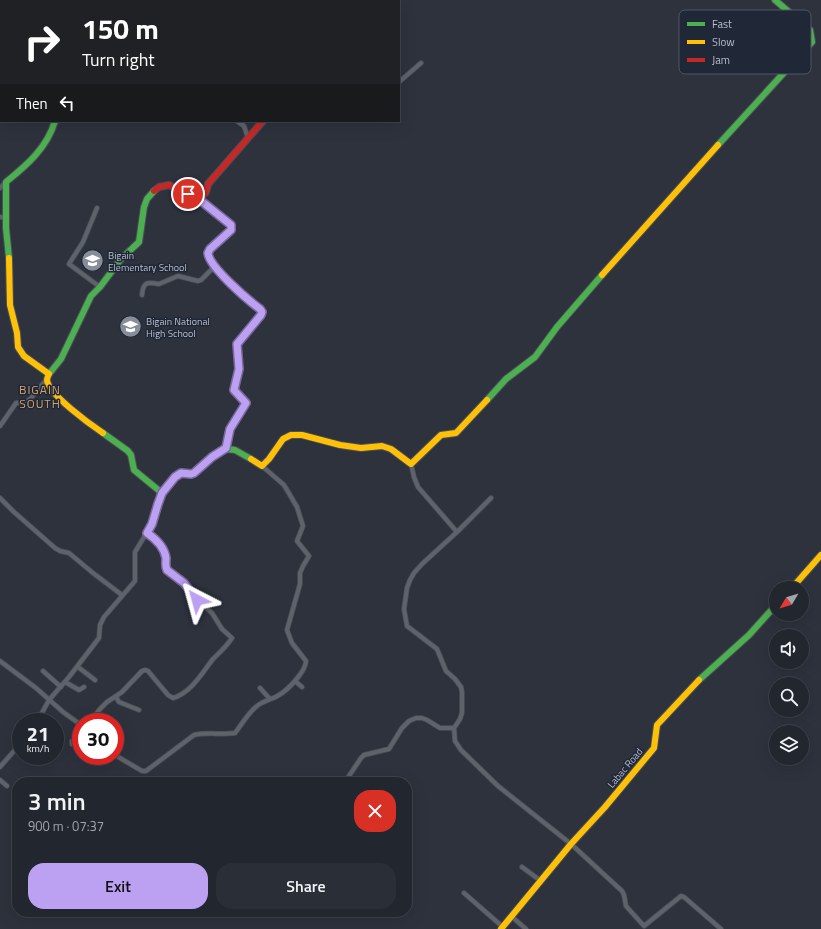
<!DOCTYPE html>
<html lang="en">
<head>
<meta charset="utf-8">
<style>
	:root { --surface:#22262e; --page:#2a2e36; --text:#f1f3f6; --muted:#a2a5aa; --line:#3f434a; --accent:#bca0f2 }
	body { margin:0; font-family:"Titillium Web",sans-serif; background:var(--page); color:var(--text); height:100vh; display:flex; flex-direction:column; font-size:15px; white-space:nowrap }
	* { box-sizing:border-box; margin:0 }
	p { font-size:13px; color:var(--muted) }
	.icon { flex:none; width:22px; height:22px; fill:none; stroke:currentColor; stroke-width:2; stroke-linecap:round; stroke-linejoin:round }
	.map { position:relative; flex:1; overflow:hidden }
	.side { position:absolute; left:12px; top:777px; width:400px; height:140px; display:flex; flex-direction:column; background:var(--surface); border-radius:16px; box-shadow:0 4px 16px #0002,0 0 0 1px var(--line) }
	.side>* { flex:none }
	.guide { position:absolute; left:0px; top:0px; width:400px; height:122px; box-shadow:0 4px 16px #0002,0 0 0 1px var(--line); background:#202124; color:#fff; overflow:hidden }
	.needle { width:26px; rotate:232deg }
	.buttons { position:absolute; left:769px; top:581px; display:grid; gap:8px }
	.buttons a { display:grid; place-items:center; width:40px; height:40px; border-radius:50%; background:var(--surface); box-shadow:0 4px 16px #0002,0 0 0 1px var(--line); font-size:20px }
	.speed { position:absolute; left:12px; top:713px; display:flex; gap:8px; font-size:20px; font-weight:700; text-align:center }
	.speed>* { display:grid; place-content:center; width:52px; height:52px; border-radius:50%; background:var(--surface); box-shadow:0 4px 16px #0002,0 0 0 1px var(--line); line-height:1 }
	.speed small { font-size:10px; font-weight:400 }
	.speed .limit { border:6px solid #d22; background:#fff; color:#111 }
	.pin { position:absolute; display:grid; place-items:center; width:34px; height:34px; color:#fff; margin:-17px; border:2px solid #fff; border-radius:50%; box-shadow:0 1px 4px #0007 }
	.me { position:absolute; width:44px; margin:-22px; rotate:321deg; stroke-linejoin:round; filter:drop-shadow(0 0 3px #0008) }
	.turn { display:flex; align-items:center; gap:14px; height:84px; padding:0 16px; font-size:18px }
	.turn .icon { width:52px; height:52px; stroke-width:2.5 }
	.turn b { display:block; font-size:28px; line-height:34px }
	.then { display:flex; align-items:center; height:38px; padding:0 16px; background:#0003; gap:8px; font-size:15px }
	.round { display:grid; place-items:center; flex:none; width:42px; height:42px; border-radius:16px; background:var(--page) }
	.head { display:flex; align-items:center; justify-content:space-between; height:68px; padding:0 16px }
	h1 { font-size:24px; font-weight:600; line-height:30px }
	.primary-button { display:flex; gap:8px; margin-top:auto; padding:8px 16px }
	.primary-button a { flex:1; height:46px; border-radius:16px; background:var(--accent); color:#111; font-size:16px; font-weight:600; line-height:46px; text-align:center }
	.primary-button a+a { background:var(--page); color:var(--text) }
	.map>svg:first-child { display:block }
</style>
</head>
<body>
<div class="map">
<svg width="821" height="929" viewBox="0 0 821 929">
	<rect width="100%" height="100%" fill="#2d323d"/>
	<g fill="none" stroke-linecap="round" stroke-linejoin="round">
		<defs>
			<path id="street" d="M0,25H1
				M399,82L421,63
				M237,121L244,126L248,138
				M0,188L6,182
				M199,200L231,225V230L210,249L208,253C209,266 249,300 260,309L262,312L261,315L237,344L239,364L234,390L246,403L230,429L226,449
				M97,208L83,242L69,264L100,287
				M0,217L7,218
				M142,295C143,281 148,282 159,284L178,276L198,281L201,280L215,266
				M0,426L16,403L26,402L30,399L47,379
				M411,464L414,477L418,487L457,532L422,564L414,573L410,580L407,588L404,609L407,626L437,649L446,671L455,679L461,687L462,692V713L460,719L454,728L455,741L461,750L498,786L571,844L622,891L624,895L626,906L644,926L681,896L684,897L721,929
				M0,498L14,512L55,548L60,551L69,553L93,573L122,595
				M457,532L491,498
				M0,661L36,688L63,712L81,725
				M78,667L95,680
				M43,671L61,687
				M295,681L302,687
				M65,682L79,690L84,687
				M260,688L270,699
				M116,697L119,702L139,710
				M37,722L49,700L69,677L99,638L100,625L104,617L135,581V552L152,524L158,504L162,493
				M90,722L100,709L107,702L122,692L142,671L145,670L148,671L168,695L173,698C191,693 202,673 213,659C220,652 227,646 232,638L222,629L212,613L194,597L184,583L167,571C165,566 166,562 165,558C164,546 156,539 147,533
				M72,744V741L81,731
				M115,755L142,771H146L194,735C207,732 222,735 235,733C242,724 248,713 257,706C264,700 272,700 279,695C288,690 306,671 306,661L292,643L287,630L300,584V573L303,566L309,556L297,541L303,526L297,507L284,485L262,466
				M0,767L21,743
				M0,780L7,786
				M345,782L361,758L364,755L389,749L402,728L409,721L416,718H422L427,720L440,728H454
				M522,867L541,881
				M464,893L503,927
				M511,916L526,929"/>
			<path id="fast" d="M365,1L366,0
				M718,145L812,42L810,30L775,0
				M9,258L6,228V182C27,165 47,148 55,121
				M49,374L61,359L91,296L100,287L121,259L139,242L144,207L147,199L154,191
				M487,400L506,379L535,357L557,327L602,275
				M103,433L128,451L131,455L134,470L162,493L178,474L194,473L211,457L226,449L235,450L251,459
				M699,680L749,635L776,605"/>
			<path id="slow" d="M9,258L10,305L17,333L18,347L24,356L49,374C48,376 47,378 47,380C48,394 91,425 103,433
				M602,275L718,145
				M251,459L262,466L269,459L283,439L291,435H302L340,445L361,448L382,446L391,449L411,464L441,435L456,433L487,400
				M792,588L821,555
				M501,929L571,844L605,807L654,748L657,725L699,680"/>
			<path id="jam" d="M64,0L65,1
				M154,191L159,187L169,185L199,200L206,192L208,184L263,121"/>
		</defs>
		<!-- street casing -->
		<use href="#street" stroke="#4b4f57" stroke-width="5.5"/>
		<!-- fast casing -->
		<use href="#fast" stroke="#4b4f57" stroke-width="8"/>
		<!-- slow casing -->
		<use href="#slow" stroke="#4b4f57" stroke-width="8"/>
		<!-- jam casing -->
		<use href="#jam" stroke="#4b4f57" stroke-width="8"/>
		<!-- street -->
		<use href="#street" stroke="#5e626a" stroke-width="4"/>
		<!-- fast -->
		<use href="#fast" stroke="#4caf50" stroke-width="6"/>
		<!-- slow -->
		<use href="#slow" stroke="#ffc107" stroke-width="6"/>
		<!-- jam -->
		<use href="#jam" stroke="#c62828" stroke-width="6"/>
	</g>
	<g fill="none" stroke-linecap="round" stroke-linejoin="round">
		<defs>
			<path id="route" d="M188,194L200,200L231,225V230L210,249L208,253C209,267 248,300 260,309L262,312L261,315L237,344L239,369L234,390L246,403L230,429L226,448L212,457L194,473L191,474L181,473L175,477L162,493L158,504L152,524L147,533C156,539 164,546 166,558C166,562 165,566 167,570L184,583L197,600"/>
		</defs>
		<!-- route casing -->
		<use href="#route" stroke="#7a689d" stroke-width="10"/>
		<!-- route -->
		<use href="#route" stroke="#bca0f2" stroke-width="7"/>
	</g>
	<!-- icons -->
	<defs>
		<symbol id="school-disc" viewBox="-11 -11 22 22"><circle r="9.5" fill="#888d9a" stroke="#202838"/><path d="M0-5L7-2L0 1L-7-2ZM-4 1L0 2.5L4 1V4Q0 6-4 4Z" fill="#fff"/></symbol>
	</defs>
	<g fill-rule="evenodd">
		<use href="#school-disc" x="80" y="248" width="25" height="25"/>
		<use href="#school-disc" x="118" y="314" width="25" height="25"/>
	</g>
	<g text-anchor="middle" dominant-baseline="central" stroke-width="3" stroke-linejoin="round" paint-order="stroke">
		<!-- poi labels -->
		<g font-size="10" fill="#b9becc" stroke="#202838" text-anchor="start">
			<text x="108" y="255">Bigain<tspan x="108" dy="12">Elementary School</tspan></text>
			<text x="146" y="321">Bigain National<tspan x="146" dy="12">High School</tspan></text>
		</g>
		<!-- street labels -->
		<g font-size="10" fill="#b9becc" stroke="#202838">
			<text transform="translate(625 768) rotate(-50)">Labac Road</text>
		</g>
		<!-- quarter labels -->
		<g font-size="12" letter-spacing="1" fill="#d7a269" stroke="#202838">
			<text x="40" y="389">BIGAIN<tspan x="40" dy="14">SOUTH</tspan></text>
		</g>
	</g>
	<!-- legend -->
	<rect x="679" y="10" width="132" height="64" rx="6" fill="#202838" stroke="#4e5564" stroke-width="1"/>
	<rect x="687" y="22" width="18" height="4" fill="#4caf50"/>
	<rect x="687" y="40" width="18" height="4" fill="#ffc107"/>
	<rect x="687" y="58" width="18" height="4" fill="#c62828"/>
	<g font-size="11" fill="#b9becc">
		<text x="712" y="28">Fast</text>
		<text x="712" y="46">Slow</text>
		<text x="712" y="64">Jam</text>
	</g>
</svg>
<div class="buttons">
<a><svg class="needle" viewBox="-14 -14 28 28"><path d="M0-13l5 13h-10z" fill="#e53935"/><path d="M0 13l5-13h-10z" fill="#a2a5aa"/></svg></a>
<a><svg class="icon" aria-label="sound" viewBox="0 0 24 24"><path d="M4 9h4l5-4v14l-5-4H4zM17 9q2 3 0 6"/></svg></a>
<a><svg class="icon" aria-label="search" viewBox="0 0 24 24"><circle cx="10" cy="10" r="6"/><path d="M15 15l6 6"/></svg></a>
<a><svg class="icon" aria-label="layers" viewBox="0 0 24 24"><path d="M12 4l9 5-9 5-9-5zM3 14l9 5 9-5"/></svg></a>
</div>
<div class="speed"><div>21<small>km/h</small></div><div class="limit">30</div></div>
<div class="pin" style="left:188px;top:194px;background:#d93025"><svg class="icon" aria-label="arrive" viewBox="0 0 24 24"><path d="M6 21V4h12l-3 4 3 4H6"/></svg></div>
<svg class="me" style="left:197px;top:600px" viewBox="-20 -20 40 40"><path d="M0-17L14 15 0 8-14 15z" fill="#bca0f2" stroke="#fff" stroke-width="4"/></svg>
<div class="guide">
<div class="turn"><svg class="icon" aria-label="right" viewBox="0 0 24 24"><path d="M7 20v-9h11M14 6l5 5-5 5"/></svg><div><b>150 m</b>Turn right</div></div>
<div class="then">Then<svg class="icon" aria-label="left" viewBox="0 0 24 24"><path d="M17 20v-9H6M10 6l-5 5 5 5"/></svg></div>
</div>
<section class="side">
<div class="head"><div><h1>3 min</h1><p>900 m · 07:37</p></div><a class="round" style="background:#d93025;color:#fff"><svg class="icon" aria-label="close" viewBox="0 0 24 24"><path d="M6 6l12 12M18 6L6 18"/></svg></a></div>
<div class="primary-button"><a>Exit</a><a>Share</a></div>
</section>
</div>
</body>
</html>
